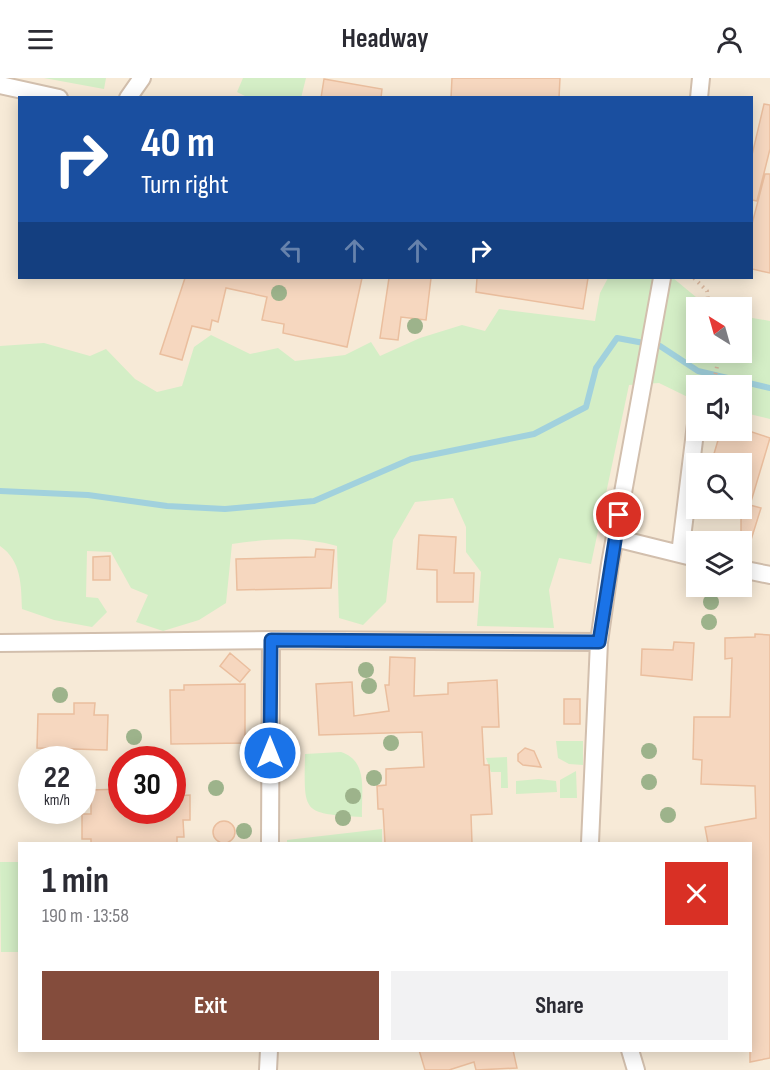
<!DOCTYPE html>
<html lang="en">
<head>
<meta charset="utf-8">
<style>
	:root { --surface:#fff; --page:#f2f2f3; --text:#2b2b33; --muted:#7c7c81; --accent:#844c3c }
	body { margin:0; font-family:"Sofia Sans Condensed",sans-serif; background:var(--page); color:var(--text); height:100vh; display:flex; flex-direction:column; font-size:22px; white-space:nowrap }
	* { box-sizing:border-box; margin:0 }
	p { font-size:20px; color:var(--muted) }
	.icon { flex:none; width:33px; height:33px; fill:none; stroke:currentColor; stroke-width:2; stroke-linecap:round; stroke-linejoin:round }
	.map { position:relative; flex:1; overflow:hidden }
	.panel { position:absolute; left:18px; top:764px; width:734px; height:210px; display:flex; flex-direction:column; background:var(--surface); border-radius:0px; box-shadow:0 3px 15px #0003 }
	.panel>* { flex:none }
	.banner { position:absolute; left:18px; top:18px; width:735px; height:183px; border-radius:0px; box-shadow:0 3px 15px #0003; background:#1a4fa0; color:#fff; overflow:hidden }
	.needle { width:39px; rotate:323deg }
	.controls { position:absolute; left:686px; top:219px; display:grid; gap:12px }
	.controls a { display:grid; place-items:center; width:66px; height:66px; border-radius:0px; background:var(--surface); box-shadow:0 3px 15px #0003; font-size:30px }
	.speed { position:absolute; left:18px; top:668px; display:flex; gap:12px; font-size:30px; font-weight:700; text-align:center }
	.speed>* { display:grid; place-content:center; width:78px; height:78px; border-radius:50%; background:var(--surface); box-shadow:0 3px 15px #0003; line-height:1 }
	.speed small { font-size:15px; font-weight:400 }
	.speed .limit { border:9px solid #d22; background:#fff; color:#111 }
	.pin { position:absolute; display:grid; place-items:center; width:51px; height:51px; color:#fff; margin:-26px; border:3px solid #fff; border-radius:50%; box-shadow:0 2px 6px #0007 }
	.me { position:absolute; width:66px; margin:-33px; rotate:0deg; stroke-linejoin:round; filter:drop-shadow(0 0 4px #0008) }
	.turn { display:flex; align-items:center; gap:21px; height:126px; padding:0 24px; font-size:27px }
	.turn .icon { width:78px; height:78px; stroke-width:2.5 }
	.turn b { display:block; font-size:42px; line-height:51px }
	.lanes { display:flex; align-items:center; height:57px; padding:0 24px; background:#0003; justify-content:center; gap:30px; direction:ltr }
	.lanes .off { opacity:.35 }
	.round { display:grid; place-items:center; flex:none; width:63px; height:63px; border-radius:0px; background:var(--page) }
	.summary { display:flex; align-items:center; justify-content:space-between; height:102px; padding:0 24px }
	h1 { font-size:36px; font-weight:700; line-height:45px }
	.cta { display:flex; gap:12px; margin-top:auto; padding:12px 24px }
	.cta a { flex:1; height:69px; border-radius:0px; background:var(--accent); color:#fff; font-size:24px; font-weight:700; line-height:69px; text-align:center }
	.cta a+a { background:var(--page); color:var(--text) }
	header { display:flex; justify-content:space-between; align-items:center; height:78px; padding:0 24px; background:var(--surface); font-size:27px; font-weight:700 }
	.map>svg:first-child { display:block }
</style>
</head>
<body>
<header><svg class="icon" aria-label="menu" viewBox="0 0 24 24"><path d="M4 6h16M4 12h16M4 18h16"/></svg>Headway<svg class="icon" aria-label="person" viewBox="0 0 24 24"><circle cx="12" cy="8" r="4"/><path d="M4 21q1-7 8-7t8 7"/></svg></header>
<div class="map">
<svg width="770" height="992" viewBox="0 0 770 992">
	<rect width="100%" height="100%" fill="#fef7ea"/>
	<!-- residential -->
	<path fill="#f7ead7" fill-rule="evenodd" d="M0,0H770V992H0ZM20,20H752V200H20ZM696,230H741V274H696ZM696,308H741V352H696ZM696,386H741V430H696ZM696,464H741V508H696ZM32,681H82V732H32ZM122,681H172V732H122ZM20,765H750V972H20Z"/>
	<!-- green -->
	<path fill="#d4eec6" d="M44,0H106L104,11Z
		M243,0H306L301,20L247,19L237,14Z
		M608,200H673L708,229L696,230V274H741V238L770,243V341L741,334V308H696V323L659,305L629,307L591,486L559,480L549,512L554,550L477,548L481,494L466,474V449L453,420L415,424L393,462L386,524L363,547L339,540L337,468C300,458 269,461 232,466L226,525L199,542L163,553L136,544L148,517L131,510L111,474L87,473L86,519L98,520L107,534L92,549L54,542L22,531C21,508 22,483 0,468V268L44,265L90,278L106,271L135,301L157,314L182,308L194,269L211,257L250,276L278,270L295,283L345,277L371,264L380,278L420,260L462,247L485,253L499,231L595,243L600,215Z
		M556,663H583V687L569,686L558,680Z
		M341,674C369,683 361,714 362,739C302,735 304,736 305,676Z
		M507,679L508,710H501V694H491L486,680Z
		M576,693L577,720H560V702Z
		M539,701L556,703L557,714L516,716V703Z
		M382,751V765H287V762Z
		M0,784H19V874H1Z"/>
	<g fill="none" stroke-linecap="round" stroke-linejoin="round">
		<!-- stream -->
		<path stroke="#a1d1dd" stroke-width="6" d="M0,413L88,417L167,428L225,431L314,423L411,381L534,356L586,329L596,290L617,260L660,268L698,293L770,310"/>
	</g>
	<!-- building -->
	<path fill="#f6d7bf" stroke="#eabe9e" stroke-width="1.5" d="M452,0H560L559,20H451Z
		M324,1L382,11L381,20H321Z
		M764,26L770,27V71L757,123L752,122V77Z
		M765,96H770V195L752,191V146Z
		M185,200H362L347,269L283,255L284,246L262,242L267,219L226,210L218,244L212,242L210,252L192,248L182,282L160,276Z
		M389,200H431L426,242L401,239L398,262L380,260Z
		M477,200H588L583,231L476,214Z
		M721,352H746L770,360L750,427L761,430L745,481H741V386H711Z
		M419,457L456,459L454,495H474L473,524H437V492L417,491Z
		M316,471L334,472L331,510L237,512L236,481L315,479Z
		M110,478V502H93V479Z
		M755,556L770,557V980L750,984V765H708L705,749L756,740L755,708L701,706L702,682L693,681L694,639H730L732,580L725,581V560L755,559Z
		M674,564L694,565L692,602L641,597L642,571L673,572Z
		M230,575L250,592L240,604L220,588Z
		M390,579L415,580L414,618L448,616V605L497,602L499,649H482L484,687H489L492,736L471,737L472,765H385L383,731H378L377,708L386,707V691L424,689L422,654L319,657L316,606L352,604L354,638L389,633L385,607H389Z
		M245,606V665L171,666L170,612H184V607Z
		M564,621H580V646H564Z
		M74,625H95L94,637H108L107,672L37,670L38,636H74Z
		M525,670L534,673L541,689L523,687L518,683V676Z
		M122,711V732H172V718L190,717V742H183L184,759H177V765H91V761H82V736H91V712Z
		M213 754a11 11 0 1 1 22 0a11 11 0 1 1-22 0Z
		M419,972H513L517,990L476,992L474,984L449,992H425Z"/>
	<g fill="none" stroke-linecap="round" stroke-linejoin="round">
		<defs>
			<path id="street" d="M0,7L59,20
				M128,20L142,0
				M699,20L701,0
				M615,460L696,480
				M680,476L696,346
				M741,491L770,497
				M0,565L271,562L599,564
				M270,765L271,562
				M590,765L599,564L610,486L662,200
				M630,972L636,992
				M268,992L269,972"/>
		</defs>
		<!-- street casing -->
		<use href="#street" stroke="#d2bfad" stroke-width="20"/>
		<!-- path -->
		<path stroke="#dcbaa1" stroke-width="4" stroke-dasharray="1.5 4.5" stroke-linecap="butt" d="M694,200L707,213L709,230
			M713,308L720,274"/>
		<!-- street -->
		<use href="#street" stroke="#fff" stroke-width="16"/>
	</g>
	<!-- trees -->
	<g fill="#9db38b">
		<circle cx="279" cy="215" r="8"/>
		<circle cx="415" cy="248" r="8"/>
		<circle cx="711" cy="524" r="8"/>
		<circle cx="709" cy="544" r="8"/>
		<circle cx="366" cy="592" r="8"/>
		<circle cx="369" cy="608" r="8"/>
		<circle cx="60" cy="617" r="8"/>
		<circle cx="134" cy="659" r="8"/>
		<circle cx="391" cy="665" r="8"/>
		<circle cx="649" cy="673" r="8"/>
		<circle cx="374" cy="700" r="8"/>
		<circle cx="649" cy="704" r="8"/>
		<circle cx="216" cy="710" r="8"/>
		<circle cx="353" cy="718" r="8"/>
		<circle cx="668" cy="737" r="8"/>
		<circle cx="343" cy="740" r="8"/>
		<circle cx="244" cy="753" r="8"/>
	</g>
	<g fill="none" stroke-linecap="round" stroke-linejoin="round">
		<defs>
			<path id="route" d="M270,675L271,562L599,564L619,437"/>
		</defs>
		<!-- route casing -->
		<use href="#route" stroke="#114b97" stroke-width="15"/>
		<!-- route -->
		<use href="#route" stroke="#1a73e8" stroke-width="10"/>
	</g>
</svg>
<div class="controls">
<a><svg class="needle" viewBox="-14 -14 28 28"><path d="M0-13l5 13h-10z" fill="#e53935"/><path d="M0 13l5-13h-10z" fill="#7c7c81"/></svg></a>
<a><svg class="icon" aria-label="sound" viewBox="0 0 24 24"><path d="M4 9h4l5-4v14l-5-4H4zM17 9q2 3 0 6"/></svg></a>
<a><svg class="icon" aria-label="search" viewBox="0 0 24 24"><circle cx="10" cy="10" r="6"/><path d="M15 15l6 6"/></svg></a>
<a><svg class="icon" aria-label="layers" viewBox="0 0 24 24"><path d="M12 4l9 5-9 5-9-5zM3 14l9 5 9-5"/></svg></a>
</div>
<div class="speed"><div>22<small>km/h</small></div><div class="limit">30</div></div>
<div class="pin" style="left:619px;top:437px;background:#d93025"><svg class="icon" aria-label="arrive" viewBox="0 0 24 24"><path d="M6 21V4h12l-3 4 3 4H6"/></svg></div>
<svg class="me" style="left:270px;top:675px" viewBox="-20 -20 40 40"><circle r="17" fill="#1a73e8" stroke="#fff" stroke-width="3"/><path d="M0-11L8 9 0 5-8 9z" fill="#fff"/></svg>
<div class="banner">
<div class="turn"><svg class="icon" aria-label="right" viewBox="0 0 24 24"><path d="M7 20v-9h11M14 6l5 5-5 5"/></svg><div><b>40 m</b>Turn right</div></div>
<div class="lanes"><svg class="icon off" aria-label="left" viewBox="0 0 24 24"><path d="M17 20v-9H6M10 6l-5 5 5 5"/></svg><svg class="icon off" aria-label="ahead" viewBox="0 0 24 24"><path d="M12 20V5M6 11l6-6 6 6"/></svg><svg class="icon off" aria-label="ahead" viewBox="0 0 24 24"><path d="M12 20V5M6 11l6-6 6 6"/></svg><svg class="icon" aria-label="right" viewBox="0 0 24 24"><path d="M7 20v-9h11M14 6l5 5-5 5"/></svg></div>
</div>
<section class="panel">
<div class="summary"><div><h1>1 min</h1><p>190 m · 13:58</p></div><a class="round" style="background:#d93025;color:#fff"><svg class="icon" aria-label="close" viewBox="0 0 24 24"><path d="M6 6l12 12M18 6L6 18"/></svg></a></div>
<div class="cta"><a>Exit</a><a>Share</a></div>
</section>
</div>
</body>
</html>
